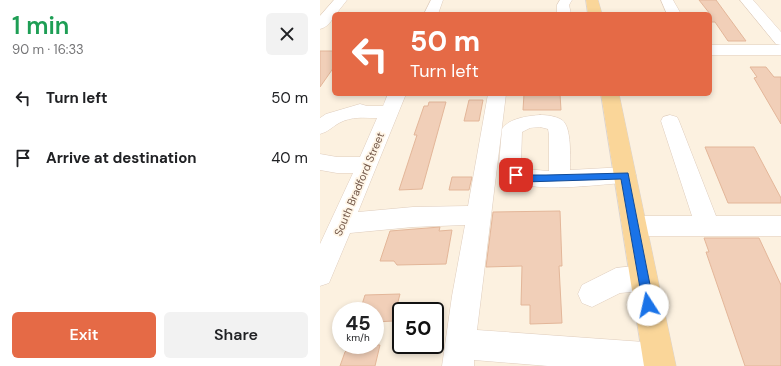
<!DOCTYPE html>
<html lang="en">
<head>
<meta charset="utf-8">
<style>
	:root { --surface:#fff; --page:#f2f2f2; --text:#202124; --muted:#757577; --accent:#e56a46 }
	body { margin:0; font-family:"DM Sans",sans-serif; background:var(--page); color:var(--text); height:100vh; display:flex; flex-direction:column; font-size:15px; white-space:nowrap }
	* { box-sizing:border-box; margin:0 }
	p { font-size:13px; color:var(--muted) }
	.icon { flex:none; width:22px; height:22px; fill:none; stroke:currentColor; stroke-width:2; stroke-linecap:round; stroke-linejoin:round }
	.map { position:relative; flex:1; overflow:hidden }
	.details { display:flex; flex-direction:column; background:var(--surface); width:320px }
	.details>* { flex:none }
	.top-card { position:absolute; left:12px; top:12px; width:380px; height:84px; border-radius:6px; box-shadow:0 2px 6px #0003; background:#e56a46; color:#fff; overflow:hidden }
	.speed { position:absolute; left:12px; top:302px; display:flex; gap:8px; font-size:20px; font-weight:700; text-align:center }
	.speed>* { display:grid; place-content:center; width:52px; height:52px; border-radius:50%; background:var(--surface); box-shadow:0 2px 6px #0003; line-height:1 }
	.speed small { font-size:10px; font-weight:400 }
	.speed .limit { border:2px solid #111; border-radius:6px; background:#fff; color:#111 }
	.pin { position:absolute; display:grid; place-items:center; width:34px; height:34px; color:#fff; margin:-17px; border-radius:8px; box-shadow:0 2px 6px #0006 }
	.me { position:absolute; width:44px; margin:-22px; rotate:350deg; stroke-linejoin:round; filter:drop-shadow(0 0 3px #0008) }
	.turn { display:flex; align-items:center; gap:14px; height:84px; padding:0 12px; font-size:18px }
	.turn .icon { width:52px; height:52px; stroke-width:2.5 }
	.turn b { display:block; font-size:28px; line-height:34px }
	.round { display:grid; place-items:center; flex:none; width:42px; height:42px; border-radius:6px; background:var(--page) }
	.head { display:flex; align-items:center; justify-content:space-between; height:68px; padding:0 12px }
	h1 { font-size:24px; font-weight:600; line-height:30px; color:#1e9e55 }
	.cta { display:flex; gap:8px; margin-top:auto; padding:8px 12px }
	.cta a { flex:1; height:46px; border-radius:6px; background:var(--accent); color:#fff; font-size:16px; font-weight:600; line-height:46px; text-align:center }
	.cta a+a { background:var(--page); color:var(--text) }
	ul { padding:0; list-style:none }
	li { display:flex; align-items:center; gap:12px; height:60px; padding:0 12px }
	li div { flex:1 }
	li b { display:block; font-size:15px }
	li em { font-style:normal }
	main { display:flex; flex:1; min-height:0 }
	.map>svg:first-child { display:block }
</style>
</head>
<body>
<main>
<section class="details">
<div class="head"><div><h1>1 min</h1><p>90 m · 16:33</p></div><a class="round"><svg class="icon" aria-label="close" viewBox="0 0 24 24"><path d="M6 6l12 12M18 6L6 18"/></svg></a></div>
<ul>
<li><svg class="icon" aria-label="left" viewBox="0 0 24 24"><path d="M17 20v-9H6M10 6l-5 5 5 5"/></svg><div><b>Turn left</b></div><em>50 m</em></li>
<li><svg class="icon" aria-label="arrive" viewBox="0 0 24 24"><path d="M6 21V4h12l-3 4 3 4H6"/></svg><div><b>Arrive at destination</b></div><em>40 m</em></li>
</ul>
<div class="cta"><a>Exit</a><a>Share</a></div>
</section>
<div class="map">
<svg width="461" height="366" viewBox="0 0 461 366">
	<rect width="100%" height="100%" fill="#fcf1e0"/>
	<!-- building -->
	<path fill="#f1cfb8" stroke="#e3b699" d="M379,0H396L426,41H408L395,22H390V14Z
		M0,51H14V67L0,87Z
		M430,67H446L454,77H461V124L434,78L437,77Z
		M204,94H240L241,110H203Z
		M149,100H163L159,121H144Z
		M109,102H126L102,189L79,190L97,135H94L104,106H108Z
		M385,147H434L461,198V203H408Z
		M132,177H152L149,190H129Z
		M240,211L242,266H239L242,323L210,324V305H201L202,266L166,267L173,212Z
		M120,227L119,231L132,230L126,264L77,265L74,261H60L70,231Z
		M384,238H439L461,285V366H425L386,252H389Z
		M80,294L73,321L55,322V311H40L45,295Z
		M32,345H60L55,366H20L25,352Z"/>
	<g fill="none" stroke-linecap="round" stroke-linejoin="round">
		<defs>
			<path id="minor" d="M14,0H27L16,14H14C13,21 6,28 0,29V16Z
				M111,0H123L118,14H104Z
				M240,0H252L249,5L251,14H237V5Z
				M341,0H353L361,14H347Z
				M420,0H433L461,32V45L456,44Z
				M390,45H461V55H390Z
				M68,94H86L38,212L93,207L148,206L168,94H186L157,330L338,343L349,348L354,359L351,366H228L154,360V366H122L132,296L145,225L93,227L30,233L9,283L0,286V244L33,173H17L0,170V154L17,157H40L57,118C44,118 32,116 19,123C12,127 8,132 0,134V118L6,114L40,104L47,106H63Z
				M220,115C226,115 236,116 242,120C252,127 250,158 250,170L305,167L313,169L316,175L313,181L305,183C268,185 224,193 188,181L179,164L182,129C189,118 208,116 220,115ZM220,127L228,129L229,135V171L204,169L201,164L202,132L210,128Z
				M350,115L357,117L359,121L396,216H461V236H314L305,233L302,226L305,219L314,216H372L341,121L343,117Z
				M323,265L333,269L336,278L333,287L323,291L300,293L272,307L262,303L258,294L262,285L296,268Z"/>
			<path id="major" d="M266,0H278L282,14H268Z
				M281,94H299L356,366H324Z"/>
		</defs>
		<!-- minor casing -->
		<use href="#minor" stroke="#dfcdbd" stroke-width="1"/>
		<!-- major casing -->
		<use href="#major" stroke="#dad3cf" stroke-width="1"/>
		<!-- minor -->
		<use href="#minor" fill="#fff" fill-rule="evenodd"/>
		<!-- major -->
		<use href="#major" fill="#fad699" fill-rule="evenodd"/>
	</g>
	<!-- route -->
	<path fill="#1a73e8" stroke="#114b97" d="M196,172L205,175H226L308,173L334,305L333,309L328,311L324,309L323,305L301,179L204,182L193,177L191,175Z"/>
	<g text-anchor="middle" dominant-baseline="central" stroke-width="3.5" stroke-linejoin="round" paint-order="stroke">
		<!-- street labels -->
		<g font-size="11" fill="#725748" stroke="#fff5e6">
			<text transform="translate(39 184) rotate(-67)">South Bradford Street</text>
		</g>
	</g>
</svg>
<div class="speed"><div>45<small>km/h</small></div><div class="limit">50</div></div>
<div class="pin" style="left:196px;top:175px;background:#d93025"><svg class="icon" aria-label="arrive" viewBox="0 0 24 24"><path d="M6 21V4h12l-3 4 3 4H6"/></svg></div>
<svg class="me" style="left:328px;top:305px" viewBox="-20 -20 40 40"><circle r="19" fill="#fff"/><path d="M0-13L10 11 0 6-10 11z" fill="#1a73e8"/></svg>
<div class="top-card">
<div class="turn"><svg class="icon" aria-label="left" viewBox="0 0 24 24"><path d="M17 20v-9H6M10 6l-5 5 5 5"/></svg><div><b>50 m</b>Turn left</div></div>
</div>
</div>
</main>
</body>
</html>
